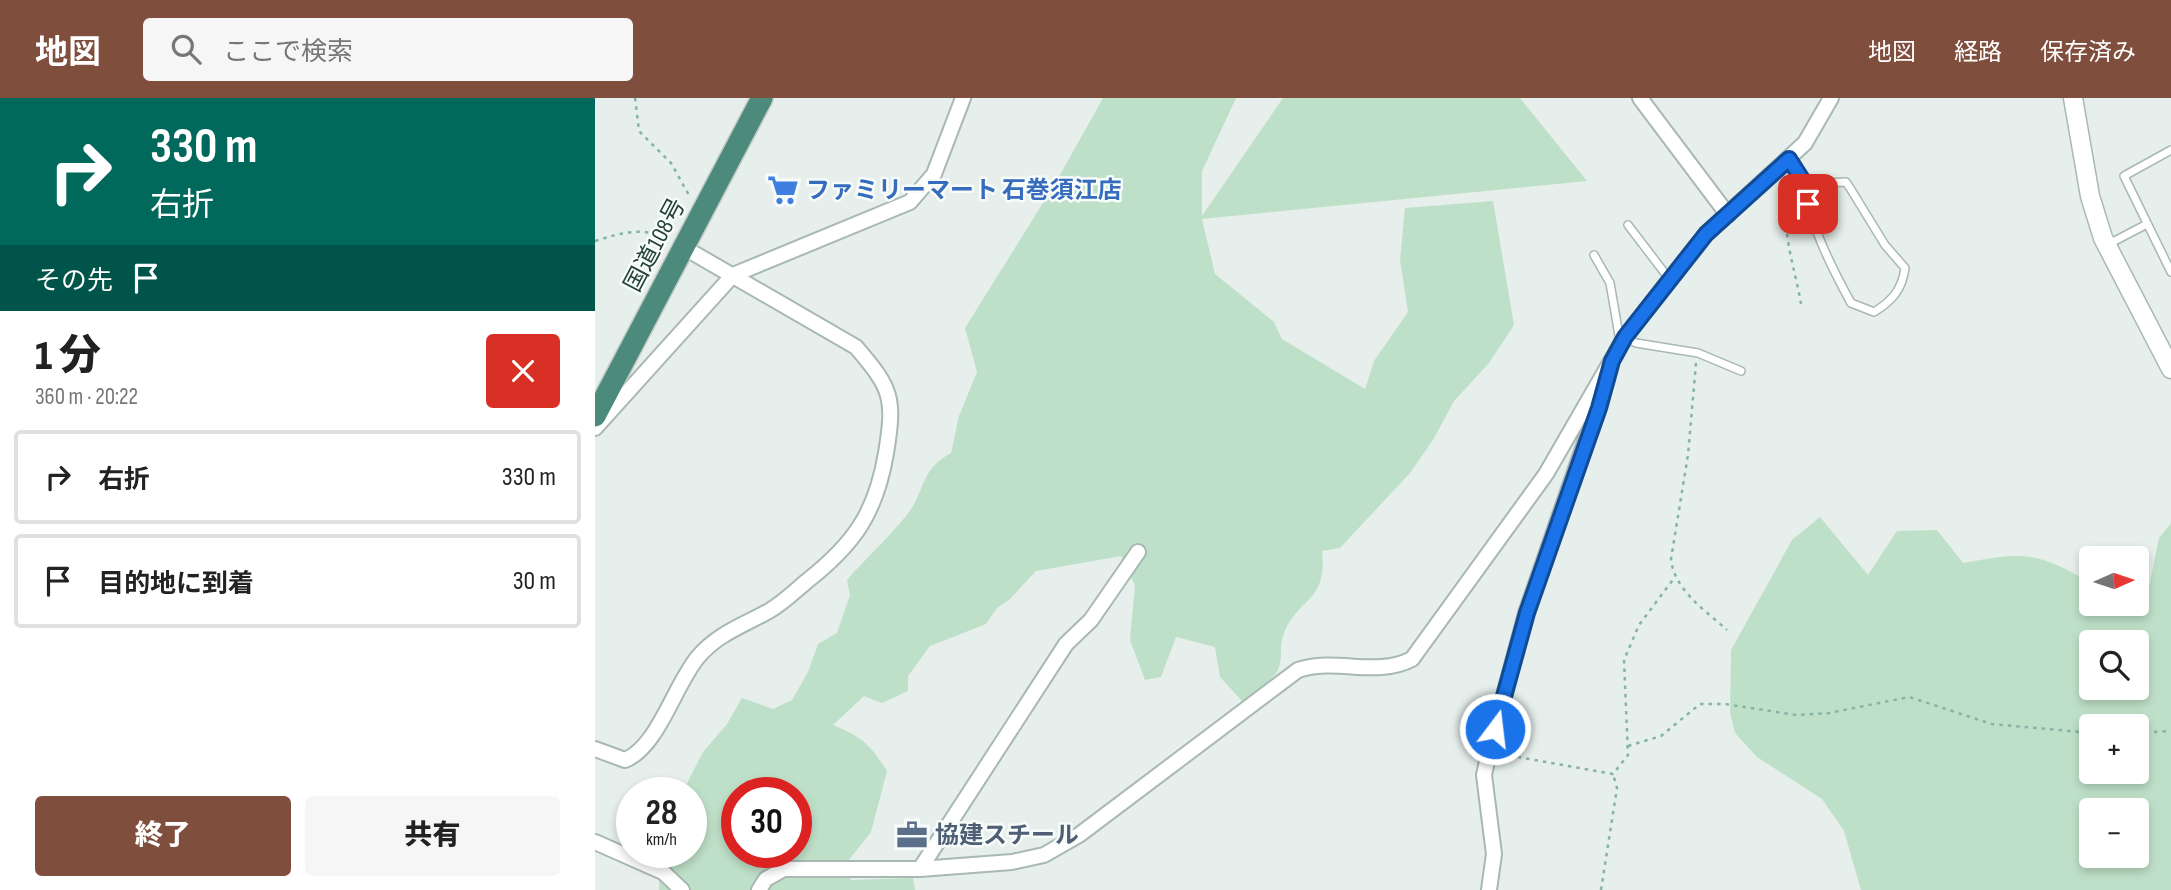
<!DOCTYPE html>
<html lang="ja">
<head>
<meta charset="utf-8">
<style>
	:root { --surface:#fff; --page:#f6f6f6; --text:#222; --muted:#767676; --line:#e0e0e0; --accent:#804e3d }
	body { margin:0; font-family:"Sofia Sans Condensed","Noto Sans JP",sans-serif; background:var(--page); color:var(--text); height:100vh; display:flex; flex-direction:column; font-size:26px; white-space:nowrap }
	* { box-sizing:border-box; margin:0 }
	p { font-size:23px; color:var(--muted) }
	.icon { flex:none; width:38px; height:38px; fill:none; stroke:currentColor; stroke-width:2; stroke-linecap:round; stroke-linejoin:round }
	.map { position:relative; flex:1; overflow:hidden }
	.side { display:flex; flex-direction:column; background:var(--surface); width:595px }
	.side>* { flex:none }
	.hud { background:#00695c; color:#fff; overflow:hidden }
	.needle { width:46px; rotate:87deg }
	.tools { position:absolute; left:1484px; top:448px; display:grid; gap:14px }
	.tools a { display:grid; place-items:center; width:70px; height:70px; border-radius:7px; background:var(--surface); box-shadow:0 4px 10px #0003; font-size:35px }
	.speed { position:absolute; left:21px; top:679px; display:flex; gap:14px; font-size:35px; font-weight:700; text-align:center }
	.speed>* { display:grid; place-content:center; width:91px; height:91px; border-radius:50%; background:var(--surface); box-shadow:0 4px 10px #0003; line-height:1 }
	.speed small { font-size:18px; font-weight:400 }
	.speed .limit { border:10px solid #d22; background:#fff; color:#111 }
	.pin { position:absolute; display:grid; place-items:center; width:60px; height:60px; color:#fff; margin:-30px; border-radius:14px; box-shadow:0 4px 10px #0006 }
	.me { position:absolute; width:77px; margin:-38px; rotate:15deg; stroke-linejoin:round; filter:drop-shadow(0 0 5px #0008) }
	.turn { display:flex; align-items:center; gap:24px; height:147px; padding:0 35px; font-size:32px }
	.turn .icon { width:91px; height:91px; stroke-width:2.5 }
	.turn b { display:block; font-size:49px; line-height:60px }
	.then { display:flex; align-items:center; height:66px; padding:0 35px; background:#0003; gap:14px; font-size:26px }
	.round { display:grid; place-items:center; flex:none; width:74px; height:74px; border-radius:7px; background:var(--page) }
	.summary { display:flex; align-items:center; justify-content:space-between; height:119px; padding:0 35px }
	h1 { font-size:42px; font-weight:800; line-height:52px }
	.action { display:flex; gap:14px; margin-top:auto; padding:14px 35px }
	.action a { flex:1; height:80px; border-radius:7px; background:var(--accent); color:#fff; font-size:28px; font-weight:800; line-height:80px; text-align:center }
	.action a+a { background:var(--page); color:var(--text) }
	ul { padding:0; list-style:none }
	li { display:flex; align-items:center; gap:21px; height:94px; margin:0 14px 10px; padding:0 21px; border:4px solid var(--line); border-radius:7px }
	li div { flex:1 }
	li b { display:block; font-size:26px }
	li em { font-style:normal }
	header { display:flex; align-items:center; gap:42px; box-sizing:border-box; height:98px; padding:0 35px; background:var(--accent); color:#fff }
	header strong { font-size:33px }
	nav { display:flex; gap:38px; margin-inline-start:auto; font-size:24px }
	.search { width:490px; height:63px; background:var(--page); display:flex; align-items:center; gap:18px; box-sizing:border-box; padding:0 24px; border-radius:7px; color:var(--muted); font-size:26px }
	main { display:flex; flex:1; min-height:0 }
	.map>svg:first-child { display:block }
</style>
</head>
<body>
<header>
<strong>地図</strong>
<div class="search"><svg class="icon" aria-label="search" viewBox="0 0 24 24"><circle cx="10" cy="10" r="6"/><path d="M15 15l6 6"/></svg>ここで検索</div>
<nav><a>地図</a><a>経路</a><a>保存済み</a></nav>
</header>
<main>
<section class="side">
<div class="hud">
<div class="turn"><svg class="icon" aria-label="right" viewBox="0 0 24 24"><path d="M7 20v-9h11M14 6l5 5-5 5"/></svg><div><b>330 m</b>右折</div></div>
<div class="then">その先<svg class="icon" aria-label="arrive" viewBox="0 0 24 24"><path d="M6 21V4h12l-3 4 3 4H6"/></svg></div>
</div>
<div class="summary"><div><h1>1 分</h1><p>360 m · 20:22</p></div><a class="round" style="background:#d93025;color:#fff"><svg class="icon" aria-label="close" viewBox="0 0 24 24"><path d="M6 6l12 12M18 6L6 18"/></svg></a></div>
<ul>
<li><svg class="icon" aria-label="right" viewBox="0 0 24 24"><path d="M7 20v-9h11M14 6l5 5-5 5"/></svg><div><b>右折</b></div><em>330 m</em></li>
<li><svg class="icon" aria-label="arrive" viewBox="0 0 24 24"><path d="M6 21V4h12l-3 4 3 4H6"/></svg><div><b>目的地に到着</b></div><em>30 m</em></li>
</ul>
<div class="action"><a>終了</a><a>共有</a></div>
</section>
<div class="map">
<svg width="1576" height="792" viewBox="0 0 1576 792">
	<rect width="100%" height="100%" fill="#e6efeb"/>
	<!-- green -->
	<path fill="#bfe0c8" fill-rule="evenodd" d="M508,0H641L607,73V118L688,0H925L992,83L607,121L620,176L679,224L687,241L770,291L779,263L813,214L805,162L810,110L898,103L919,227L894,265L859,303L838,342L815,375L745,450L727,453C733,506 701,499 688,538C684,549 689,564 681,575C673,586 657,595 647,603L625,579L620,549L581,539L566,579L550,582L535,542L540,487L526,458L441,473L415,501L402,510L391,526L335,548L313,578V593L287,605L269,598L238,627C267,639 275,646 292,673L276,734L253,763L256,782L318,780L320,792H64L65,754H96V695H87L108,654L132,626L147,600L178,611L197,602L213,574L223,546L242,535L255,497L252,482C268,463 307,427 318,408C331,384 329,370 356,355L364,318L382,274L370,230L461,84ZM142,695H201V754H142Z
		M1225,419L1273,477L1302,433L1342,432L1368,465C1429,453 1443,454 1496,485V506H1542V493L1553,494L1564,440L1576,425V792H1266L1249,733L1227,701L1162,659L1140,635L1135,615L1136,552L1197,442ZM1496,544H1542V590H1496ZM1496,628H1542V674H1496ZM1496,712H1542V758H1496Z"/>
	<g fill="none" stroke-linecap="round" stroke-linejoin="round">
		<defs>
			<path id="service" d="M1576,52L1529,78L1576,174
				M1193,61L1210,86L1251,84L1255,90L1290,147L1310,170C1307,192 1297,203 1279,214L1256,205C1237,170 1214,126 1210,86
				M1033,127L1075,182
				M1512,147L1552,126
				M999,157L1015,185L1025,243
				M1030,239L1041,245L1103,255L1146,273"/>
			<path id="minor" d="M1045,0L1133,117
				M0,330L138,177L315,104L339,76L368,0
				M0,651L30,662C63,649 80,586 103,559C122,536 149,527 174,513C188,505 200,493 212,483C259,446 281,415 291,355C300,300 297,291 261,249L88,149
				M0,744L68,774L87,792
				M325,771L471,546L496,522L543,454
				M164,792L171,781L189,771H325L417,764L449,757L484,737L703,572C742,559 780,580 817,561L951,376L1030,239L1111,136L1210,45L1236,0
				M894,792L899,756L889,677L894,654L931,515L1012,281"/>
			<path id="tertiary" d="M1478,0L1495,98L1508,140L1576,271"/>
			<path id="trunk" d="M0,318L167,0"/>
		</defs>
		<!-- service casing -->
		<use href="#service" stroke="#a8b8b2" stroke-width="10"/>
		<!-- minor casing -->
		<use href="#minor" stroke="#a8b8b2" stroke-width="18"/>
		<!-- tertiary casing -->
		<use href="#tertiary" stroke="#a8b8b2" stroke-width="21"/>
		<!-- trunk casing -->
		<use href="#trunk" stroke="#c2cac8" stroke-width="24"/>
		<!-- path -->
		<path stroke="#86b3a5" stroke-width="2.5" stroke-dasharray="3.5 5" stroke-linecap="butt" d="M40,0L44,33L76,65L95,99
			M1198,86C1180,117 1201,173 1206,206
			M0,143C26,135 48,128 73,141
			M1101,265L1093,357L1076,461C1079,492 1110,512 1132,532
			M1542,635L1576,633
			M1033,648L1066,638L1105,606H1130L1201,617L1234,615L1314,599L1397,626L1496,635
			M906,656L1018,676L1033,657L1029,562L1044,527L1080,479
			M1006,792L1022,690L1018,676"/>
		<!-- service -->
		<use href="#service" stroke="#fff" stroke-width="7"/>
		<!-- minor -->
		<use href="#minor" stroke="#fff" stroke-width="14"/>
		<!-- tertiary -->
		<use href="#tertiary" stroke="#fff" stroke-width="18"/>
		<!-- trunk -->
		<use href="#trunk" stroke="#4c8a7c" stroke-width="21"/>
	</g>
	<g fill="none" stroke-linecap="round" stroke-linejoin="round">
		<defs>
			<path id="route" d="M900,631L932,515L1004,310L1017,263L1030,239L1111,136L1194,61L1210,86L1213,106"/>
		</defs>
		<!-- route casing -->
		<use href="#route" stroke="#114b97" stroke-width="18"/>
		<!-- route -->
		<use href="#route" stroke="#1a73e8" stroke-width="12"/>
	</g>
	<!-- icons -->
	<defs>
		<symbol id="supermarket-bare" viewBox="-9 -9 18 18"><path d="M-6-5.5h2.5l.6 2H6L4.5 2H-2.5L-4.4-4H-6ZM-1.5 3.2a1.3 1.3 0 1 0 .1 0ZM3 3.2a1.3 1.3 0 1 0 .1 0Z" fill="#3f7fe0" stroke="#f7fbf9" stroke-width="2.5" paint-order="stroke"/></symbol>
		<symbol id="office-bare" viewBox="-9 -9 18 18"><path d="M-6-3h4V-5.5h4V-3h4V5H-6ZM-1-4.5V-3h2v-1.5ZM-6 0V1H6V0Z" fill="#5c6f8a" stroke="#f7fbf9" stroke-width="2.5" paint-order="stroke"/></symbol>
	</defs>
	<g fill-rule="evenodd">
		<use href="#supermarket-bare" x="166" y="70" width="44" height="44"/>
		<use href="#office-bare" x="295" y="715" width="44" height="44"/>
	</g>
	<g text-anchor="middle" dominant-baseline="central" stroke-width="5" stroke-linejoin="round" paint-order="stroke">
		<!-- shop labels -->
		<g font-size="24" font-weight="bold" fill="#366cbe" stroke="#f7fbf9" text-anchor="start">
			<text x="211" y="92">ファミリーマート 石巻須江店</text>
		</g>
		<!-- street labels -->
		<g font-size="24" fill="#24423a" stroke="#f7fbf9">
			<text transform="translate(60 147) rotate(-62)">国道108号</text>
		</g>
		<!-- service labels -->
		<g font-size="24" font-weight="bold" fill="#4e5e75" stroke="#f7fbf9" text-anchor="start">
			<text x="340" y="737">協建スチール</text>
		</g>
	</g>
</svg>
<div class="tools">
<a><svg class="needle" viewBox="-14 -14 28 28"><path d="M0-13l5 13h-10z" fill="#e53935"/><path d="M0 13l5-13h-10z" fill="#767676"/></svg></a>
<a><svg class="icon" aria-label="search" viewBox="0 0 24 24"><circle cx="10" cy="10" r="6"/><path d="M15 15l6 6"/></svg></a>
<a>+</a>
<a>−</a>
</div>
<div class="speed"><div>28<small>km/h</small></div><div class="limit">30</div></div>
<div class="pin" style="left:1213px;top:106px;background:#d93025"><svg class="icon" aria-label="arrive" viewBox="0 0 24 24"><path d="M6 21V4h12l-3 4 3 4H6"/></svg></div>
<svg class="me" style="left:900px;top:631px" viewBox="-20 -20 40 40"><circle r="17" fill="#1a73e8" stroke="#fff" stroke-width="3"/><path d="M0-11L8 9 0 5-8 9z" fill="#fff"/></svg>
</div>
</main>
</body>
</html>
